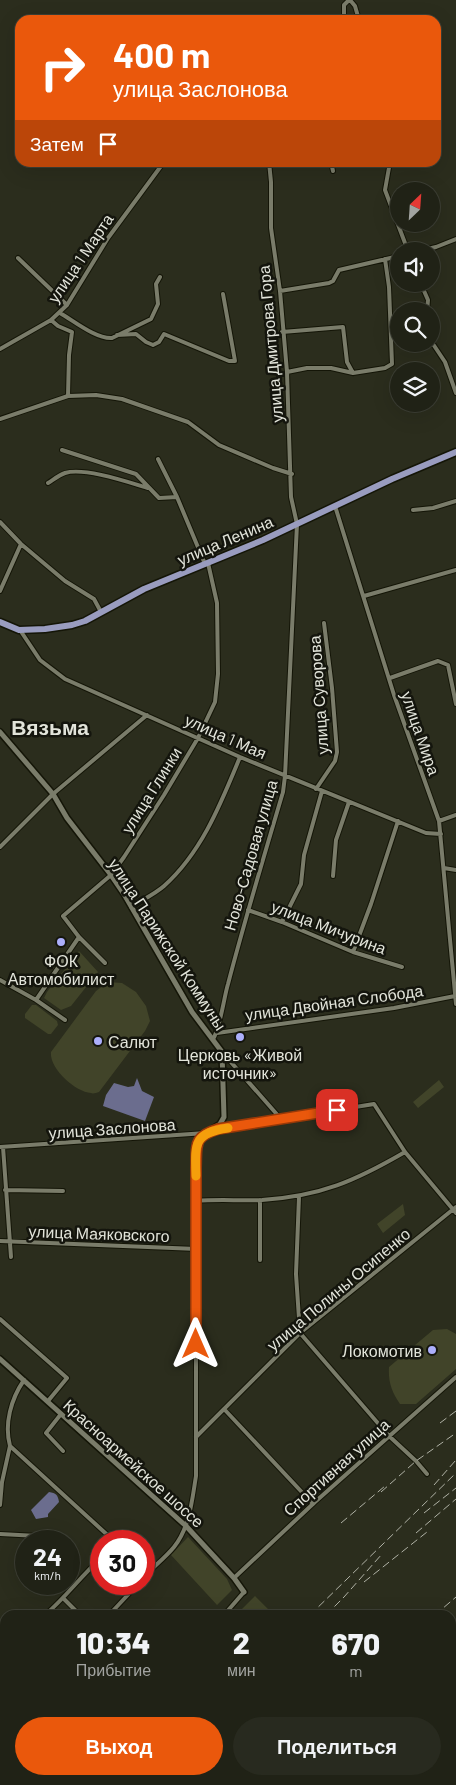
<!DOCTYPE html>
<html lang="ru">
<head>
<meta charset="utf-8">
<style>
	:root { --surface:#202216; --page:#282a1f; --text:#f1f3f6; --muted:#a2a4a1; --line:#3d3f35; --accent:#ea580c }
	body { margin:0; font-family:Barlow,sans-serif; background:var(--page); color:var(--text); height:100vh; display:flex; flex-direction:column; font-size:19px; white-space:nowrap }
	* { box-sizing:border-box; margin:0 }
	p { font-size:16px; color:var(--muted) }
	.icon { flex:none; width:28px; height:28px; fill:none; stroke:currentColor; stroke-width:2; stroke-linecap:round; stroke-linejoin:round }
	.map { position:relative; flex:1; overflow:hidden }
	.panel { position:absolute; left:0px; top:1610px; width:456px; height:175px; display:flex; flex-direction:column; background:var(--surface); border-radius:15px 15px 0 0; box-shadow:0 5px 20px #0002,0 0 0 1px var(--line) }
	.panel>* { flex:none }
	.guide { position:absolute; left:15px; top:15px; width:426px; height:152px; border-radius:15px; box-shadow:0 5px 20px #0002,0 0 0 1px var(--line); background:#ea580c; color:#fff; overflow:hidden }
	.needle { width:32px; rotate:25deg }
	.buttons { position:absolute; left:390px; top:182px; display:grid; gap:10px }
	.buttons a { display:grid; place-items:center; width:50px; height:50px; border-radius:50%; background:var(--surface); box-shadow:0 5px 20px #0002,0 0 0 1px var(--line); font-size:25px }
	.speed { position:absolute; left:15px; top:1530px; display:flex; gap:10px; font-size:25px; font-weight:700; text-align:center }
	.speed>* { display:grid; place-content:center; width:65px; height:65px; border-radius:50%; background:var(--surface); box-shadow:0 5px 20px #0002,0 0 0 1px var(--line); line-height:1 }
	.speed small { font-size:12px; font-weight:400 }
	.speed .limit { border:8px solid #d22; background:#fff; color:#111 }
	.pin { position:absolute; display:grid; place-items:center; width:42px; height:42px; color:#fff; margin:-21px; border-radius:10px; box-shadow:0 2px 8px #0006 }
	.me { position:absolute; width:55px; margin:-28px; rotate:0deg; stroke-linejoin:round; filter:drop-shadow(0 0 4px #0008) }
	.turn { display:flex; align-items:center; gap:18px; height:105px; padding:0 15px; font-size:22px }
	.turn .icon { width:65px; height:65px; stroke-width:2.5 }
	.turn b { display:block; font-size:35px; line-height:42px }
	.then { display:flex; align-items:center; height:48px; padding:0 15px; background:#0003; gap:10px; font-size:19px }
	.eta { display:flex; justify-content:space-evenly; align-items:center; height:85px; text-align:center }
	.eta b { font-size:30px; font-weight:800; line-height:35px }
	.button { display:flex; gap:10px; margin-top:auto; padding:10px 15px }
	.button a { flex:1; height:58px; border-radius:30px; background:var(--accent); color:#fff; font-size:20px; font-weight:800; line-height:58px; text-align:center }
	.button a+a { background:var(--page); color:var(--text) }
	.map>svg:first-child { display:block }
</style>
</head>
<body>
<div class="map">
<svg width="456" height="1785" viewBox="0 0 456 1785">
	<rect width="100%" height="100%" fill="#2b2d1d"/>
	<!-- green -->
	<path fill="#414429" d="M79,951L98,972L71,1006L61,1010L44,998L47,992Z
		M108,982L122,983L136,992L146,1006L150,1021L145,1031L99,1092C96,1093 93,1094 91,1093C75,1092 49,1068 51,1052L96,991Z
		M32,1005H36L57,1021L58,1025L51,1034H48L25,1018V1014Z
		M439,1080L444,1087L418,1108L413,1102Z
		M403,1204L405,1215L383,1233L377,1224Z
		M447,1329L456,1334V1369L416,1404H400C392,1392 388,1382 389,1367L433,1330Z
		M188,1537L227,1579L232,1590L217,1605L171,1555Z
		M255,1596L268,1609L263,1615H236Z
		M456,1694V1785H303L308,1780H451V1697Z"/>
	<!-- water -->
	<path fill="#6b6d8e" d="M137,1078L142,1091L154,1097L145,1121L103,1106L106,1095L114,1083L128,1087L134,1086Z
		M49,1492C56,1493 58,1495 59,1502L48,1514V1517L36,1519L31,1510Z"/>
	<g fill="none" stroke-linecap="round" stroke-linejoin="round">
		<defs>
			<path id="minor" d="M350,0L355,6L359,20
				M344,15V5L349,0
				M331,162L333,171
				M390,162L385,190L408,251
				M419,251L436,247L456,239
				M18,258L67,305
				M421,284L428,300L427,311
				M280,291L329,283L333,281L339,270L399,256
				M60,313C74,321 96,339 112,338L151,319L158,304L156,284L160,277
				M51,320L58,326L72,332L69,355L68,396
				M282,332L343,327L347,362L353,373
				M117,335L136,334L146,342L153,345L159,342L164,334L229,361H235L223,294
				M431,341L445,362L456,393
				M0,349L51,320L67,305L108,238L164,162
				M287,372L307,368H331L353,373L385,368L392,364L389,287L385,259
				M0,419L68,396L96,395L122,399L188,422L219,445L273,468L292,474
				M62,450L136,474L159,498L177,497
				M158,459L177,497L205,564
				M48,483C53,480 59,475 65,473C84,467 128,482 148,488
				M335,506L394,695L439,821L456,1004
				M413,510L433,508L456,501
				M0,522L21,544L65,581L94,599L101,612
				M0,591L21,544
				M364,596L456,570
				M20,630L40,660L65,679L240,757L426,833L441,834
				M390,678L438,661L448,665L456,704
				M316,789L335,761L337,752L332,688L324,623
				M439,821L456,815
				M0,847L53,794L147,715
				M444,868L456,870
				M333,876L336,840L349,802
				M131,907C142,900 155,894 164,886C202,852 221,803 240,757
				M248,910L282,922L353,952L402,967
				M282,922L301,884L304,855L322,791
				M353,952L371,904L398,821
				M105,963L79,937L63,916L111,875L124,857L164,795L198,738L215,702L218,674L217,603L208,563
				M0,980L36,1000L79,937
				M36,1000L65,1020
				M217,1033L394,1008L455,996
				M213,1039C220,1029 224,997 228,984C245,919 264,856 283,792L285,776L297,524L291,497L287,372L280,291L271,228V182L269,162
				M222,1052L281,1119
				M0,1147L206,1133L218,1129L374,1104L405,1152L456,1213
				M3,1147L11,1257
				M5,1190L63,1191
				M299,1197L296,1274L300,1333L389,1436L416,1461L427,1474
				M196,1201C218,1199 240,1201 262,1200C321,1196 355,1181 405,1152
				M0,1241L197,1249
				M260,1260V1200
				M0,1319L67,1378L48,1401
				M24,1380C11,1399 4,1424 10,1446L114,1541
				M224,1409L313,1504
				M61,1414L46,1433L63,1451
				M196,1437L300,1333L456,1207
				M0,1505L2,1482L10,1446
				M0,1534L38,1536
				M144,1577C153,1567 165,1558 174,1547C190,1527 192,1500 196,1476V1168L197,1143L204,1134
				M234,1578L315,1502L456,1377
				M64,1599L80,1615
				M45,1615C66,1597 81,1576 101,1558
				M109,1615L138,1584
				M224,1615L244,1592
				M451,1635L456,1626
				M0,1654L5,1650
				M0,1665L5,1686
				M0,1724H5
				M0,1755L2,1756
				M294,1785L299,1780"/>
			<path id="tertiary" d="M0,732L53,794L67,818L111,875L124,894L192,1012L222,1052L224,1117L220,1124L206,1133
				M0,1359L186,1526L234,1578L244,1592"/>
			<path id="primary" d="M0,622L19,630L45,629L72,625L85,621L144,589L263,540L392,479L456,452"/>
		</defs>
		<!-- minor casing -->
		<use href="#minor" stroke="#141507" stroke-width="6"/>
		<!-- tertiary casing -->
		<use href="#tertiary" stroke="#141507" stroke-width="8"/>
		<!-- primary casing -->
		<use href="#primary" stroke="#141507" stroke-width="9"/>
		<!-- minor -->
		<use href="#minor" stroke="#7a7c6a" stroke-width="4"/>
		<!-- tertiary -->
		<use href="#tertiary" stroke="#7a7c6a" stroke-width="5"/>
		<!-- primary -->
		<use href="#primary" stroke="#999cbf" stroke-width="6"/>
		<!-- rail -->
		<path stroke="#b0b2a6" stroke-width="1" stroke-dasharray="8 4" stroke-linecap="butt" d="M440,1423L456,1411
			M434,1485L456,1460
			M381,1492L416,1461L456,1433
			M424,1513L456,1488
			M341,1523L385,1486
			M416,1533L456,1499
			M364,1582L427,1532
			M310,1615L456,1473
			M326,1615L344,1597L382,1554
			M435,1615L456,1597
			M0,1681L5,1716
			M16,1780L17,1785
			M128,1785L133,1780
			M150,1785L155,1780
			M166,1785L174,1780
			M219,1785L227,1780"/>
	</g>
	<g fill="none" stroke-linecap="round" stroke-linejoin="round">
		<defs>
			<path id="route" d="M196,1344V1168C197,1144 193,1137 218,1129L337,1110"/>
		</defs>
		<!-- route casing -->
		<use href="#route" stroke="#983908" stroke-width="12"/>
		<!-- route -->
		<use href="#route" stroke="#ea580c" stroke-width="9"/>
		<!-- slow -->
		<path stroke="#f59e0b" stroke-width="9" d="M196,1176C195,1144 193,1133 228,1128"/>
	</g>
	<!-- markers -->
	<g fill="#acaffb" stroke="#14150d" stroke-width="2">
		<circle cx="61" cy="942" r="5"/>
		<circle cx="240" cy="1037" r="5"/>
		<circle cx="98" cy="1041" r="5"/>
		<circle cx="432" cy="1350" r="5"/>
	</g>
	<g text-anchor="middle" dominant-baseline="central" stroke-width="5" stroke-linejoin="round" paint-order="stroke">
		<!-- street labels -->
		<g font-size="16" fill="#e2e4da" stroke="#14150d">
			<text transform="translate(80 258) rotate(-56)">улица 1 Марта</text>
			<text transform="translate(270 344) rotate(-95)">улица Дмитрова Гора</text>
			<text transform="translate(225 540) rotate(-23)">улица Ленина</text>
			<text transform="translate(318 695) rotate(-94)">улица Суворова</text>
			<text transform="translate(421 733) rotate(71)">улица Мира</text>
			<text transform="translate(226 736) rotate(24)">улица 1 Мая</text>
			<text transform="translate(151 790) rotate(-58)">улица Глинки</text>
			<text transform="translate(250 855) rotate(-74)">Ново-Садовая улица</text>
			<text transform="translate(329 927) rotate(21)">улица Мичурина</text>
			<text transform="translate(168 944) rotate(57)">улица Парижской Коммуны</text>
			<text transform="translate(334 1002) rotate(-8)">улица Двойная Слобода</text>
			<text transform="translate(112 1128) rotate(-4)">улица Заслонова</text>
			<text transform="translate(99 1233) rotate(2)">улица Маяковского</text>
			<text transform="translate(338 1289) rotate(-40)">улица Полины Осипенко</text>
			<text transform="translate(134 1463) rotate(42)">Красноармейское шоссе</text>
			<text transform="translate(336 1467) rotate(-42)">Спортивная улица</text>
		</g>
		<!-- poi labels -->
		<g font-size="16" fill="#e2e4da" stroke="#14150d">
			<text x="61" y="960">ФОК<tspan x="61" dy="18">Автомобилист</tspan></text>
			<text x="108" y="1041" text-anchor="start">Салют</text>
			<text x="240" y="1054">Церковь «Живой<tspan x="240" dy="18">источник»</tspan></text>
			<text x="422" y="1350" text-anchor="end">Локомотив</text>
		</g>
		<!-- district labels -->
		<g font-size="21" font-weight="bold" fill="#e2e4da" stroke="#14150d">
			<text x="50" y="726">Вязьма</text>
		</g>
	</g>
</svg>
<div class="buttons">
<a><svg class="needle" viewBox="-14 -14 28 28"><path d="M0-13l5 13h-10z" fill="#e53935"/><path d="M0 13l5-13h-10z" fill="#a2a4a1"/></svg></a>
<a><svg class="icon" aria-label="sound" viewBox="0 0 24 24"><path d="M4 9h4l5-4v14l-5-4H4zM17 9q2 3 0 6"/></svg></a>
<a><svg class="icon" aria-label="search" viewBox="0 0 24 24"><circle cx="10" cy="10" r="6"/><path d="M15 15l6 6"/></svg></a>
<a><svg class="icon" aria-label="layers" viewBox="0 0 24 24"><path d="M12 4l9 5-9 5-9-5zM3 14l9 5 9-5"/></svg></a>
</div>
<div class="speed"><div>24<small>km/h</small></div><div class="limit">30</div></div>
<div class="pin" style="left:337px;top:1110px;background:#d93025"><svg class="icon" aria-label="arrive" viewBox="0 0 24 24"><path d="M6 21V4h12l-3 4 3 4H6"/></svg></div>
<svg class="me" style="left:196px;top:1344px" viewBox="-20 -20 40 40"><path d="M0-17L14 15 0 8-14 15z" fill="#ea580c" stroke="#fff" stroke-width="4"/></svg>
<div class="guide">
<div class="turn"><svg class="icon" aria-label="right" viewBox="0 0 24 24"><path d="M7 20v-9h11M14 6l5 5-5 5"/></svg><div><b>400 m</b>улица Заслонова</div></div>
<div class="then">Затем<svg class="icon" aria-label="arrive" viewBox="0 0 24 24"><path d="M6 21V4h12l-3 4 3 4H6"/></svg></div>
</div>
<section class="panel">
<div class="eta">
<div><b>10:34</b><p>Прибытие</p></div>
<div><b>2</b><p>мин</p></div>
<div><b>670</b><p>m</p></div>
</div>
<div class="button"><a>Выход</a><a>Поделиться</a></div>
</section>
</div>
</body>
</html>
